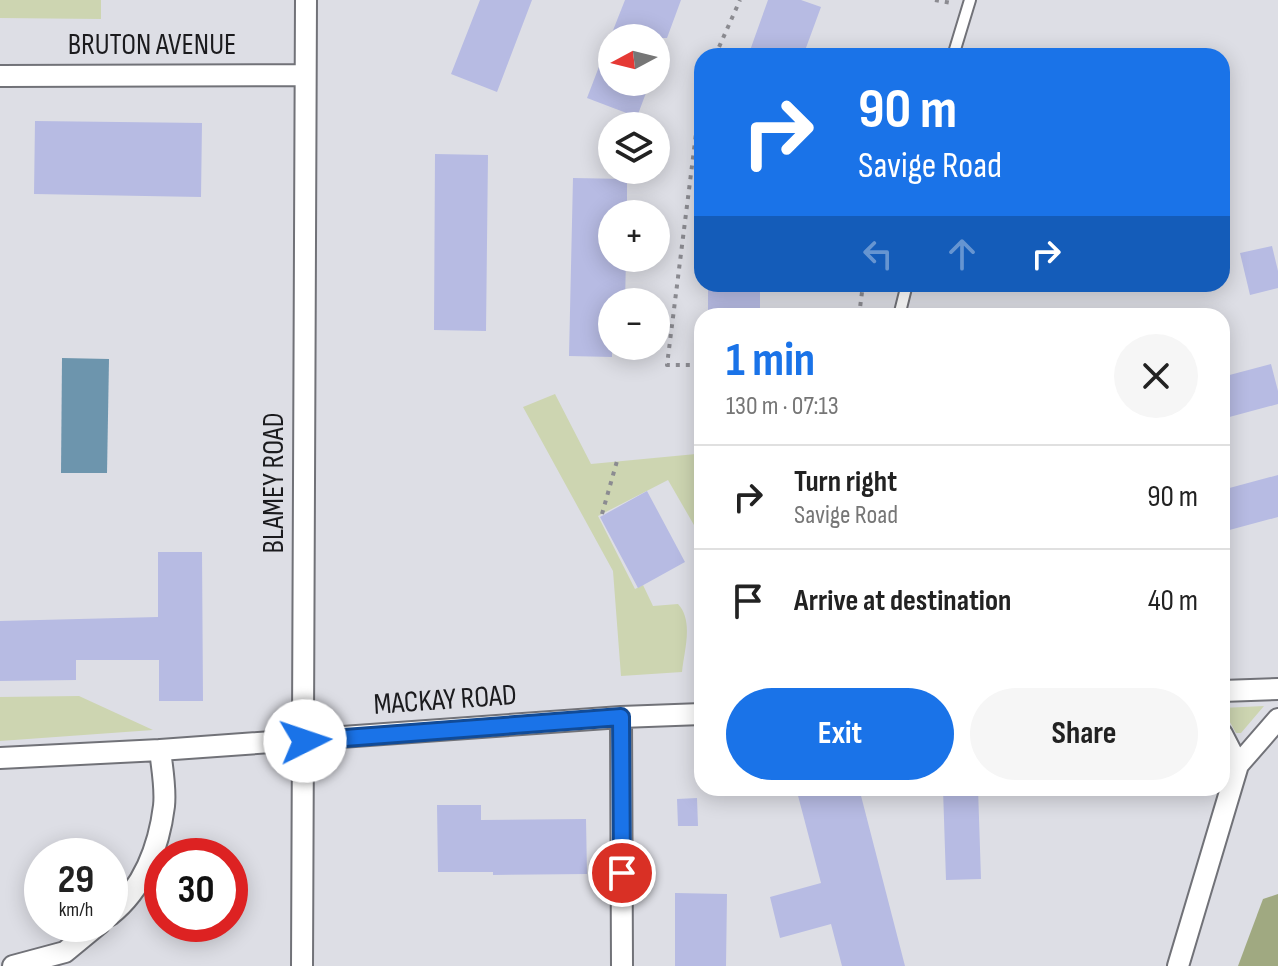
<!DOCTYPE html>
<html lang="en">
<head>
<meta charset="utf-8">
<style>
	:root { --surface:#fff; --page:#f6f6f6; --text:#222; --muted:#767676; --line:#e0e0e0; --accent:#1a73e8 }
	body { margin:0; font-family:"Sofia Sans Condensed",sans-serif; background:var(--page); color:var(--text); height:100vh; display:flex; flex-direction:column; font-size:30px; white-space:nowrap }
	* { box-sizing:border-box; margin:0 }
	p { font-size:26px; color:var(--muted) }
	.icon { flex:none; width:44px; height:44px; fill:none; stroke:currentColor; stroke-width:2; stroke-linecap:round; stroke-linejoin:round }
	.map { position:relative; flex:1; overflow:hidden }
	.drawer { position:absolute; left:694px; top:308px; width:536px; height:488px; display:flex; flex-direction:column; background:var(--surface); border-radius:24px; box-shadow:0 4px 20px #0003 }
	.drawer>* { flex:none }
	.top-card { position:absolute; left:694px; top:48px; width:536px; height:244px; border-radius:24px; box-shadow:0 4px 20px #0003; background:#1a73e8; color:#fff; overflow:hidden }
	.needle { width:52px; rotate:263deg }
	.fabs { position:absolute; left:598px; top:24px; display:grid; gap:16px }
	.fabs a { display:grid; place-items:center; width:72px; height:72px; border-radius:50%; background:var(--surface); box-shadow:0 4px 20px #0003; font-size:40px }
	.speed { position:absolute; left:24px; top:838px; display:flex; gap:16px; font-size:40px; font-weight:700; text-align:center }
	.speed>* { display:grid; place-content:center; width:104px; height:104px; border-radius:50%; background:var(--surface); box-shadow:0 4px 20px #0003; line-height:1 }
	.speed small { font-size:20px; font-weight:400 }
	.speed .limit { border:12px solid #d22; background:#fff; color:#111 }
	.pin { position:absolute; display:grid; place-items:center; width:68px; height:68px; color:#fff; margin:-34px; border:4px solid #fff; border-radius:50%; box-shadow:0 2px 8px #0007 }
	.me { position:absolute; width:88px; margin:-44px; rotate:86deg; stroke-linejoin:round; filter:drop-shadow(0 0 6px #0008) }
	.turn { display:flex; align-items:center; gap:28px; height:168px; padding:0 32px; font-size:36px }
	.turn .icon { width:104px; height:104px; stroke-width:2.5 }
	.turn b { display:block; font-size:56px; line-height:68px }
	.lanes { display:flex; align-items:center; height:76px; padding:0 32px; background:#0003; justify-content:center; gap:40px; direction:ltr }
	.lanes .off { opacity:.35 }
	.round { display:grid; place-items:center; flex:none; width:84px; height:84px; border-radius:42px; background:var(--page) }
	.summary { display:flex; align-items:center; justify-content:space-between; height:136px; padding:0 32px }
	h1 { font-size:48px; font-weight:700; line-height:60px; color:var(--accent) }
	.action { display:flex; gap:16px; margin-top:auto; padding:16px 32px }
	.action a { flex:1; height:92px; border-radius:48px; background:var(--accent); color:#fff; font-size:32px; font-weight:700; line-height:92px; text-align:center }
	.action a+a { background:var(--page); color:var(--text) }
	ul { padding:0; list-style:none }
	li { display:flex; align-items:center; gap:24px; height:104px; padding:0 32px; border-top:2px solid var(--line) }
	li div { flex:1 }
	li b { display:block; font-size:30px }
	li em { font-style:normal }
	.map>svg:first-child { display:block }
</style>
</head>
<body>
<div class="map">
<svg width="1278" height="966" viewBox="0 0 1278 966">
	<rect width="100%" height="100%" fill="#dddee5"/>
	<!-- green -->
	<path fill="#cdd5b1" d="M0,0H101V19L0,18Z
		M555,394L591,464L696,454L702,457V502L698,532L668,480L598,516L635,589L643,585L653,606L678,604C694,621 684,651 682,672L621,676L613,571L523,407Z
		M79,696L153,730L0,741V697Z
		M1264,706L1241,733H1236L1222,708Z"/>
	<!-- forest -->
	<path fill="#a0a981" d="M1278,894V966H1238L1263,899Z"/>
	<!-- water -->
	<path fill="#6d95ad" d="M62,358L109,359L107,473H61Z"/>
	<!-- building -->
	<path fill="#b7bbe3" d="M480,0H532L497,92L451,74Z
		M625,0H681L667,38H610Z
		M768,0H801L821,7L803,56H748Z
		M610,38L612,82H650L637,117L587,98Z
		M35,121L202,123L201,197L34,194Z
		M435,154L488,155L486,331L434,330Z
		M573,178L627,179V214H612V258H626L625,302H612V357L569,356Z
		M1272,246L1278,271V288L1250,295L1240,253Z
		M708,284H760V316H708Z
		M1271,364L1278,391V404L1222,419V377Z
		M1278,475V517L1222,532V490Z
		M647,491L685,562L638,588L600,517Z
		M158,552H202L203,701H159V660H76V680L0,681V621L158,617Z
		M796,788H859L905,966H842L831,924L780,938L770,897L821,883Z
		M978,788L981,879L946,880L943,789Z
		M697,798L698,826H678L677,799Z
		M437,805H481V820L586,819L587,874L493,875V872H438Z
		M675,893L727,894L726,966H675Z"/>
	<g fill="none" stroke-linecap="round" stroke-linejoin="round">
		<defs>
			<path id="service" d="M953,56L970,0
				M899,316L907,284"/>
			<path id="minor" d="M0,76L304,75
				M1222,691L1278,689
				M621,717L622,966
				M1222,734L1238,765
				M0,758L160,750L621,717L702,714
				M110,915C143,889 159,847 164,806C166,788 162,768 160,750
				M13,966L65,952L99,924
				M302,966L306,0
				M1178,966L1238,765L1278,719"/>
		</defs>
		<!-- service casing -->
		<use href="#service" stroke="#717278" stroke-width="14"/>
		<!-- minor casing -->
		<use href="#minor" stroke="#717278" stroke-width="24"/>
		<!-- path -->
		<path stroke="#8b8b91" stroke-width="4" stroke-dasharray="4 6" stroke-linecap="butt" d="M935,0L951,3
			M715,56L740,0
			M702,86L667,365H702
			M859,316L863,284
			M602,514L617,461"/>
		<!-- service -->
		<use href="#service" stroke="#fff" stroke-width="10"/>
		<!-- minor -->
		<use href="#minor" stroke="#fff" stroke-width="20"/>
	</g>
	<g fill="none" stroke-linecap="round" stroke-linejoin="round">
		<defs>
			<path id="route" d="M305,741L621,717L622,873"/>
		</defs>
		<!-- route casing -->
		<use href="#route" stroke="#114b97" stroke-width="20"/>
		<!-- route -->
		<use href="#route" stroke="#1a73e8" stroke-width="14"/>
	</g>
	<g text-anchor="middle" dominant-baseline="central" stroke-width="7" stroke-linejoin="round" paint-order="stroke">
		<!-- street labels -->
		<g font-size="30" fill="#1b1b1e" stroke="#dddee5">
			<text x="152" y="45">BRUTON AVENUE</text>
			<text transform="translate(274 483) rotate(-90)">BLAMEY ROAD</text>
			<text transform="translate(445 700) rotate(-4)">MACKAY ROAD</text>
		</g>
	</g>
</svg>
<div class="fabs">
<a><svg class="needle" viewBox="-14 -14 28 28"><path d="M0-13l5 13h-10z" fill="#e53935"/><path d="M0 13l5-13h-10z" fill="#767676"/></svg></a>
<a><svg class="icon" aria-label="layers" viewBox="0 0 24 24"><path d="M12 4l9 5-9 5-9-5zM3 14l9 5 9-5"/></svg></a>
<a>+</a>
<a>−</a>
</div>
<div class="speed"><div>29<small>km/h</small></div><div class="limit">30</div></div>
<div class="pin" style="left:622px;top:873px;background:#d93025"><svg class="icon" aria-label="arrive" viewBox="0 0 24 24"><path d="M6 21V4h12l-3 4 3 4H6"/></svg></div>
<svg class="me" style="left:305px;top:741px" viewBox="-20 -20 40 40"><circle r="19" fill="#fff"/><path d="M0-13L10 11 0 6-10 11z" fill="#1a73e8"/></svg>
<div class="top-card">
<div class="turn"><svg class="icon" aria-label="right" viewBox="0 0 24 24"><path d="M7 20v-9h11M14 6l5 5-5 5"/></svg><div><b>90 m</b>Savige Road</div></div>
<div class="lanes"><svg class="icon off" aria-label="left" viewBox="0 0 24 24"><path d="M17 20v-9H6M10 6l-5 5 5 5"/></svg><svg class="icon off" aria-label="ahead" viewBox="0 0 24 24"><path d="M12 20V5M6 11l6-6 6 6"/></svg><svg class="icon" aria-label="right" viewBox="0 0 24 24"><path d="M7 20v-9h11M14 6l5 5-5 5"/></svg></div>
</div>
<section class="drawer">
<div class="summary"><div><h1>1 min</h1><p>130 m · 07:13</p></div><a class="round"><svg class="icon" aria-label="close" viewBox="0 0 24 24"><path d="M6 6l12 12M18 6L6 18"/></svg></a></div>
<ul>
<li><svg class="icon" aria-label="right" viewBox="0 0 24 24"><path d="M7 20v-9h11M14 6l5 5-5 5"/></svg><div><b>Turn right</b><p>Savige Road</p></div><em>90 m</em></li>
<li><svg class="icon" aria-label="arrive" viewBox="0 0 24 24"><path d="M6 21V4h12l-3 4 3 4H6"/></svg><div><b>Arrive at destination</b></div><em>40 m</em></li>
</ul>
<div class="action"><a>Exit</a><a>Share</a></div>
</section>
</div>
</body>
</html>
